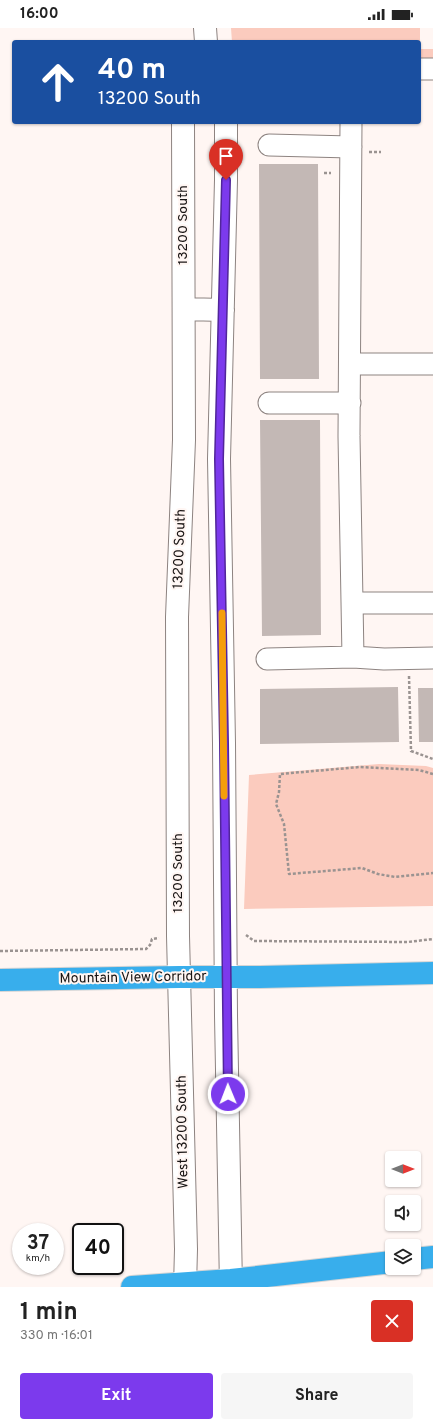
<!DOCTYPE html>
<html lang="en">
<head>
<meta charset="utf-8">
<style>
	:root { --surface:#fff; --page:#f6f6f6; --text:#222; --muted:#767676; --accent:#7c3aed }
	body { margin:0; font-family:Overpass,sans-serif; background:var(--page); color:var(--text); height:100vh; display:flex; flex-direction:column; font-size:15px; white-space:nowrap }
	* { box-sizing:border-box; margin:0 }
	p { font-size:13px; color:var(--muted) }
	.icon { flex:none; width:22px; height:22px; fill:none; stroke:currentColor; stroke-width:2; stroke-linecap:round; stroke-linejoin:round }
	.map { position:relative; height:1259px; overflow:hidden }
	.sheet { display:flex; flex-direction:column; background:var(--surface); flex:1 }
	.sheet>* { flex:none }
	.top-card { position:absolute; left:12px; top:12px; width:409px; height:84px; border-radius:4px; box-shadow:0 1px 3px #0004; background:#1a4fa0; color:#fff; overflow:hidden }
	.needle { width:26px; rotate:90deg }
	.tools { position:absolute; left:385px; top:1123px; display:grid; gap:8px }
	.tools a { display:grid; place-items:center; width:36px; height:36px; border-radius:4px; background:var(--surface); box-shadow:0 1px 3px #0004; font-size:20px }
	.speed { position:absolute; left:12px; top:1195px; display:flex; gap:8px; font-size:20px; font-weight:700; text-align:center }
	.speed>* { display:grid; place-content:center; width:52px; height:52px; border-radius:50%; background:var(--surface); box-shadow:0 1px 3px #0004; line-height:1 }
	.speed small { font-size:10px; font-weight:400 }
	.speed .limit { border:2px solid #111; border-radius:6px; background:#fff; color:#111 }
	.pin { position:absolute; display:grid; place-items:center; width:34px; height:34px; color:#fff; margin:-41px -17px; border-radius:50% 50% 50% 0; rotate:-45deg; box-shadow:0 0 4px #0007 }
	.pin .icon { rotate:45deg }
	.me { position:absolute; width:44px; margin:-22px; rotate:359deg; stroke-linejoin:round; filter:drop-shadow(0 0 3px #0008) }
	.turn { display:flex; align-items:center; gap:14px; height:84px; padding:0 20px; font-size:18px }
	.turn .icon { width:52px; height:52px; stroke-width:2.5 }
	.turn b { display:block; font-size:28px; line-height:34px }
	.round { display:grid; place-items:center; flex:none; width:42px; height:42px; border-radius:4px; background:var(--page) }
	.head { display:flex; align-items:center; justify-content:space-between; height:68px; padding:0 20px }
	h1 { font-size:24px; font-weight:700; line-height:30px }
	.button { display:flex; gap:8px; margin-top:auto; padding:8px 20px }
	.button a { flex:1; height:46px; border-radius:4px; background:var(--accent); color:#fff; font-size:16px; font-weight:700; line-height:46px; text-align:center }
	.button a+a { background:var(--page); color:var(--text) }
	.status { display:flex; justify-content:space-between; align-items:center; height:28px; padding:0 20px; background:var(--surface); direction:ltr }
	.status svg { height:11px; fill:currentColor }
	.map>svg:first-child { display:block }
</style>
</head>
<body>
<div class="status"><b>16:00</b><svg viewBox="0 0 49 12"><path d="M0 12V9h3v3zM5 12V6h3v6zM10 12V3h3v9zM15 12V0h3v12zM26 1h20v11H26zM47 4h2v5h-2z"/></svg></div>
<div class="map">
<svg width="433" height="1259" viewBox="0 0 433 1259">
	<rect width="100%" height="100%" fill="#fff6f3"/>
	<!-- green -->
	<path fill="#fbcbbe" d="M231,0H420V21H433V30H419V14H232Z
		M379,736L426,738L433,740V878L244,881L249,747Z"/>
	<!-- building -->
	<path fill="#c3b8b5" d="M259,136H318L319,351H260Z
		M260,392H320L321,607L262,608Z
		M398,659L399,714L260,716V661Z
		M418,660H433V714H419Z"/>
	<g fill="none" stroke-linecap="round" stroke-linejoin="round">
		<defs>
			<path id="minor" d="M419,41H433
				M351,94L349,408L353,629L384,631L433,630
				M269,117L351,119
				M350,336H433
				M269,375H350
				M352,575H433
				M267,631L353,629"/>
			<path id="tertiary" d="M205,0L206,14
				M183,94L184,412L177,589L178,908L186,1221L185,1259
				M226,94V152L219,431L224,715L226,988L231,1259
				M184,281L223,282"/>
			<path id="trunk" d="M0,952L179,949H260L433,945
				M414,1231L433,1229
				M132,1259L231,1252L392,1234"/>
		</defs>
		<!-- minor casing -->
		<use href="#minor" stroke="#8d8380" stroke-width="23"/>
		<!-- tertiary casing -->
		<use href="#tertiary" stroke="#8d8380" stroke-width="24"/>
		<!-- trunk casing -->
		<use href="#trunk" stroke="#d5d5d5" stroke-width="24"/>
		<!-- path -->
		<path stroke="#9a9391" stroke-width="2.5" stroke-dasharray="3 2" stroke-linecap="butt" d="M369,124H381
			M324,145H331
			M409,648L411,723L433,731
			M433,746L419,742L360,739L280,746L279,764L276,776L284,796L289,846L362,840L378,846L395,849L433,845
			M246,907L254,913L408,914L433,911
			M0,923L146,921L150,917L152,911L159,910"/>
		<!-- minor -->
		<use href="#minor" stroke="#fff" stroke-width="21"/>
		<!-- tertiary -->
		<use href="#tertiary" stroke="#fff" stroke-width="22"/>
		<!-- trunk -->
		<use href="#trunk" stroke="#38aeec" stroke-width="22"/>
	</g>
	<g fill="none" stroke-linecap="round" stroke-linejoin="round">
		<defs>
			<path id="route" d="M226,152L219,431L224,715L228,1066"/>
		</defs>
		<!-- route casing -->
		<use href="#route" stroke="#51269a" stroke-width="10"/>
		<!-- route -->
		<use href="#route" stroke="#7c3aed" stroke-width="7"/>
		<!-- slow -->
		<path stroke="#f59e0b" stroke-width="7" d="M222,585L224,768"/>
	</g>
	<g text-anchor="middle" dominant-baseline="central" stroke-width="4" stroke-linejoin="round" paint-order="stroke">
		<!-- street labels -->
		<g font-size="14" fill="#181413" stroke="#fff6f3">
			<text transform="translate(183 197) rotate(-90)">13200 South</text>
			<text transform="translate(180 521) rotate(-88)">13200 South</text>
			<text transform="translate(178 845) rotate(-90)">13200 South</text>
			<text transform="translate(133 950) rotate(-1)">Mountain View Corridor</text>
			<text transform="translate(183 1104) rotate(-91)">West 13200 South</text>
		</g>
	</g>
</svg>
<div class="tools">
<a><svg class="needle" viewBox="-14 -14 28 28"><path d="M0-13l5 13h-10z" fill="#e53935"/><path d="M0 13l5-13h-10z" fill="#767676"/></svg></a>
<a><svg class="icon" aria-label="sound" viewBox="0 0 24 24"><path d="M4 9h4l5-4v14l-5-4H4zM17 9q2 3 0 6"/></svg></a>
<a><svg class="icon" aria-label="layers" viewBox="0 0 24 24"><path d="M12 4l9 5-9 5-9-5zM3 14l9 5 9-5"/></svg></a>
</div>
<div class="speed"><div>37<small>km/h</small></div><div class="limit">40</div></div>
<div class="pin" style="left:226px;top:152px;background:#d93025"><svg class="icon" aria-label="arrive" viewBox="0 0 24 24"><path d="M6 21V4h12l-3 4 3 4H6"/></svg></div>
<svg class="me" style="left:228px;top:1066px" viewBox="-20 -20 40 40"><circle r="17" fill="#7c3aed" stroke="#fff" stroke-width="3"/><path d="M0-11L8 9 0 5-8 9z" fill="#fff"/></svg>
<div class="top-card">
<div class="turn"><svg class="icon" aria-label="ahead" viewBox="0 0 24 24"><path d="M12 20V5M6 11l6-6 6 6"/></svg><div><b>40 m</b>13200 South</div></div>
</div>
</div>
<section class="sheet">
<div class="head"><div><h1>1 min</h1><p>330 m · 16:01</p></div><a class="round" style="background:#d93025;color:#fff"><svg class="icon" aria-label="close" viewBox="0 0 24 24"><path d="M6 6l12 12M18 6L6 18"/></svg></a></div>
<div class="button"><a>Exit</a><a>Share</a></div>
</section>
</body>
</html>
